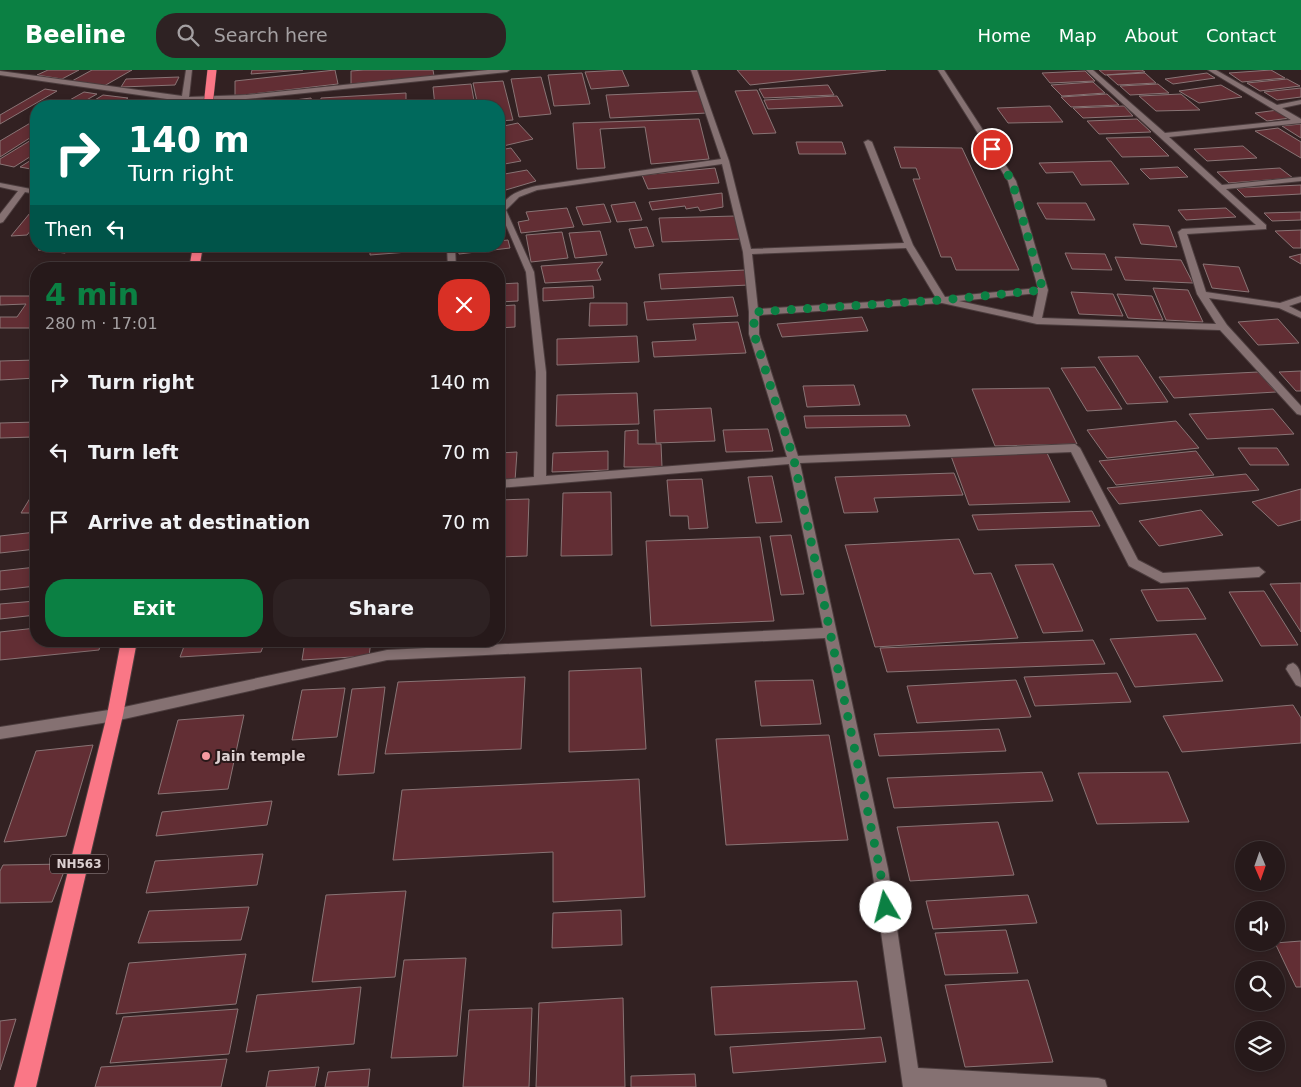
<!DOCTYPE html>
<html lang="en">
<head>
<meta charset="utf-8">
<style>
	:root { --surface:#26191a; --page:#2e2223; --text:#f1f3f6; --muted:#a4a0a2; --line:#423839; --accent:#0b8043 }
	body { margin:0; font-family:"DejaVu Sans",sans-serif; background:var(--page); color:var(--text); height:100vh; display:flex; flex-direction:column; font-size:19px; white-space:nowrap }
	* { box-sizing:border-box; margin:0 }
	p { font-size:16px; color:var(--muted) }
	.icon { flex:none; width:28px; height:28px; fill:none; stroke:currentColor; stroke-width:2; stroke-linecap:round; stroke-linejoin:round }
	.map { position:relative; flex:1; overflow:hidden }
	.panel { position:absolute; left:30px; top:192px; width:475px; height:385px; display:flex; flex-direction:column; background:var(--surface); border-radius:20px; box-shadow:0 2px 8px #0003,0 0 0 1px var(--line) }
	.panel>* { flex:none }
	.hud { position:absolute; left:30px; top:30px; width:475px; height:152px; border-radius:20px; box-shadow:0 2px 8px #0003,0 0 0 1px var(--line); background:#00695c; color:#fff; overflow:hidden }
	.needle { width:32px; rotate:178deg }
	.tools { position:absolute; left:1235px; top:771px; display:grid; gap:10px }
	.tools a { display:grid; place-items:center; width:50px; height:50px; border-radius:50%; background:var(--surface); box-shadow:0 2px 8px #0003,0 0 0 1px var(--line); font-size:25px }
	.pin { position:absolute; display:grid; place-items:center; width:42px; height:42px; color:#fff; margin:-21px; border:2px solid #fff; border-radius:50%; box-shadow:0 1px 5px #0007 }
	.me { position:absolute; width:55px; margin:-28px; rotate:352deg; stroke-linejoin:round; filter:drop-shadow(0 0 4px #0008) }
	.turn { display:flex; align-items:center; gap:18px; height:105px; padding:0 15px; font-size:22px }
	.turn .icon { width:65px; height:65px; stroke-width:2.5 }
	.turn b { display:block; font-size:35px; line-height:42px }
	.then { display:flex; align-items:center; height:48px; padding:0 15px; background:#0003; gap:10px; font-size:19px }
	.round { display:grid; place-items:center; flex:none; width:52px; height:52px; border-radius:20px; background:var(--page) }
	.summary { display:flex; align-items:center; justify-content:space-between; height:85px; padding:0 15px }
	h1 { font-size:30px; font-weight:700; line-height:38px; color:var(--accent) }
	.action { display:flex; gap:10px; margin-top:auto; padding:10px 15px }
	.action a { flex:1; height:58px; border-radius:20px; background:var(--accent); color:#fff; font-size:20px; font-weight:700; line-height:58px; text-align:center }
	.action a+a { background:var(--page); color:var(--text) }
	ul { padding:0; list-style:none }
	li { display:flex; align-items:center; gap:15px; height:70px; padding:0 15px }
	li div { flex:1 }
	li b { display:block; font-size:19px }
	li em { font-style:normal }
	header { display:flex; align-items:center; gap:30px; box-sizing:border-box; height:70px; padding:0 25px; background:var(--accent); color:#fff }
	header strong { font-size:24px }
	nav { display:flex; gap:28px; margin-inline-start:auto; font-size:18px }
	.search { width:350px; height:45px; background:var(--page); display:flex; align-items:center; gap:12px; box-sizing:border-box; padding:0 18px; border-radius:20px; color:var(--muted); font-size:19px }
	.map>svg:first-child { display:block }
</style>
</head>
<body>
<header>
<strong>Beeline</strong>
<div class="search"><svg class="icon" aria-label="search" viewBox="0 0 24 24"><circle cx="10" cy="10" r="6"/><path d="M15 15l6 6"/></svg>Search here</div>
<nav><a>Home</a><a>Map</a><a>About</a><a>Contact</a></nav>
</header>
<div class="map">
<svg width="1301" height="1017" viewBox="0 0 1301 1017">
	<rect width="100%" height="100%" fill="#322122"/>
	<!-- building -->
	<path fill="#622e34" stroke="#897475" d="M48,0H79L62,9L37,5Z
		M92,0H132L104,16L72,11Z
		M252,0H303L251,4Z
		M335,0L338,14L235,26V11Z
		M364,0H433L434,6L351,14V1Z
		M622,0L629,16L591,19L585,2Z
		M737,0H886L750,15Z
		M1099,0H1142L1145,2L1105,5Z
		M1271,0L1285,8L1242,12L1229,3Z
		M1085,1L1095,11L1050,13L1042,3Z
		M582,3L590,34L554,36L548,5Z
		M1145,3L1156,13L1118,15L1107,5Z
		M1207,3L1215,8L1173,14L1165,9Z
		M179,7L175,15L121,17L126,9Z
		M541,7L551,44L519,47L511,9Z
		M1287,9L1300,16L1260,21L1247,13Z
		M503,11L513,50L499,51V36H478L473,13Z
		M1093,12L1105,23L1062,26L1051,15Z
		M471,14L475,36H435L433,17Z
		M1158,14L1169,23L1130,25L1120,16Z
		M828,15L834,25L764,28L759,19Z
		M1221,15L1242,27L1199,33L1179,21Z
		M1301,18V27L1277,30L1264,22Z
		M45,19L57,21L0,54V45Z
		M757,20L776,63L753,64L735,21Z
		M699,21L707,43L610,48L606,25Z
		M84,22L97,24L76,36H59Z
		M406,23V36H320L321,28Z
		M1107,24L1119,35L1071,37L1061,27Z
		M1181,24L1200,40L1156,41L1139,26Z
		M103,25L128,28L116,36H85Z
		M837,26L843,36L768,39L764,30Z
		M311,28L313,36H244Z
		M1050,36L1063,52L1008,53L997,38Z
		M1124,36L1133,46L1083,48L1073,38Z
		M1278,40L1290,48L1267,51L1255,43Z
		M699,49L709,89L651,94L645,57L600,59L605,98L577,99L573,53Z
		M1137,49L1151,62L1099,64L1087,51Z
		M32,52H36V64L0,87V71Z
		M518,53L533,69L499,77V57Z
		M1301,54V68L1282,56Z
		M1278,58L1301,72V88L1255,61Z
		M36,67V83L14,97L0,94V89Z
		M1150,67L1169,86L1122,87L1106,68Z
		M796,72H842L846,84H799Z
		M1243,76L1257,88L1207,91L1194,79Z
		M894,77L962,78L1019,200H956L951,187H941L913,109H920L916,98H901Z
		M511,78L521,91L499,95V80Z
		M36,87V100L20,97Z
		M1111,91L1129,114L1081,115L1073,102L1046,103L1039,93Z
		M1178,97L1188,107L1150,109L1140,99Z
		M715,98L719,113L648,119L642,105Z
		M1280,98L1293,108L1229,113L1217,102Z
		M527,100L536,111L499,122V105Z
		M1301,115V124L1245,127L1236,118Z
		M722,123L723,137L700,141L698,137L686,139L685,136L652,140L649,132Z
		M635,132L642,150L617,152L611,135Z
		M1037,133H1086L1095,150L1046,149Z
		M604,134L611,152L583,155L576,137Z
		M567,138L574,157L521,163L518,152L529,150L526,142Z
		M1226,138L1236,147L1186,150L1178,140Z
		M36,142V154L27,165L11,166L30,143Z
		M1301,142V150L1272,151L1264,143Z
		M736,146L742,169L662,172L659,148Z
		M1133,154L1169,156L1177,177L1141,174Z
		M647,157L654,176L635,178L629,159Z
		M1301,160V178H1293L1275,161Z
		M600,161L607,185L575,188L569,163Z
		M562,162L568,188L531,192L526,165Z
		M508,170L510,178L459,184L458,176H499V171Z
		M43,176H74L65,183L38,180Z
		M395,176H433V180L370,185V178Z
		M1065,183L1105,184L1112,200L1072,199Z
		M1301,184V194L1289,187Z
		M1115,187L1181,190L1193,213L1125,210Z
		M603,192L597,200L601,210L545,213L541,196Z
		M448,194V199H377V198Z
		M1203,194L1239,197L1249,222L1212,218Z
		M745,200L749,215L661,219L659,204Z
		M518,213V231L499,232V214Z
		M593,216L594,228L543,231V218Z
		M1153,218L1188,220L1203,252L1166,250Z
		M1071,222L1113,224L1123,246L1079,244Z
		M1117,224L1152,226L1163,250L1128,248Z
		M0,226H36V252L32,258H0V247H17L26,234L0,235Z
		M733,227L738,246L647,250L644,232Z
		M590,233H627V255L589,256Z
		M515,235V257L499,258V236Z
		M862,247L868,261L782,267L777,254Z
		M1278,249L1299,273L1258,275L1238,252Z
		M738,252L746,283L654,287L652,272L696,270L693,254Z
		M637,266L639,292L557,295V269Z
		M1138,286L1168,332L1127,334L1098,287Z
		M36,290V308L0,310V291Z
		M1095,297L1122,339L1087,341L1061,298Z
		M1301,301V321H1296L1279,302Z
		M1258,302L1276,322L1174,328L1159,307Z
		M854,315L860,335L807,337L803,316Z
		M1049,318L1077,374L995,376L972,319Z
		M637,323L639,354L556,356L557,325Z
		M711,338L715,371L656,373L654,340Z
		M1273,339L1294,364L1207,369L1189,344Z
		M906,345L910,356L806,358L804,346Z
		M1176,351L1199,378L1107,388L1087,360Z
		M36,352V358L32,367L0,368V353Z
		M768,359L773,381L726,382L723,360Z
		M638,360V374H661L662,397H624L625,361Z
		M1238,378H1277L1289,395H1250Z
		M608,381V400L552,402L553,383Z
		M1196,381L1214,405L1116,415L1099,391Z
		M517,382L515,411L499,412V383Z
		M1047,383L1070,432L969,435L951,386Z
		M954,403L963,425L874,428L878,442L844,443L835,407Z
		M1246,404L1259,420L1119,434L1107,418Z
		M772,406L782,452L756,453L748,407Z
		M702,409L708,458L689,459L688,446H670L667,410Z
		M1301,419V450L1278,456L1252,432Z
		M611,422L612,485L561,486L563,423Z
		M32,425H36V443H21Z
		M529,429L527,486L499,487V430Z
		M1201,440L1223,465L1159,476L1139,451Z
		M1092,441L1100,456L978,460L972,445Z
		M36,462V479L0,483V466Z
		M791,465L804,524L781,525L770,466Z
		M760,467L774,551L651,556L646,471Z
		M959,469L974,504L991,503L1018,568L875,577L845,475Z
		M1053,494L1083,561L1043,563L1015,495Z
		M36,497V516L0,520V501Z
		M1301,513V562L1270,514Z
		M1188,518L1206,549L1157,551L1141,520Z
		M1264,521L1298,575L1261,576L1229,522Z
		M36,531V545L0,549V534Z
		M36,558V571H101L99,580L0,590V562Z
		M1196,564L1223,611L1135,617L1110,569Z
		M1093,570L1105,594L887,602L880,578Z
		M186,571H265L261,582L180,587Z
		M305,571H371L369,586L302,590Z
		M641,598L646,679L569,682V601Z
		M1117,603L1131,632L1035,636L1024,607Z
		M525,607L521,679L385,684L398,612Z
		M813,610L821,654L761,656L755,611Z
		M1016,610L1031,647L917,653L907,616Z
		M385,617L374,703L338,705L352,619Z
		M345,618L337,667L292,670L302,620Z
		M1293,635L1301,648V673L1182,682L1163,646Z
		M244,645L228,719L158,724L178,650Z
		M999,659L1006,681L879,686L874,664Z
		M829,665L848,770L726,775L716,669Z
		M93,675L66,766L4,772L36,681Z
		M1042,702L1053,731L894,738L887,708Z
		M1168,702L1189,752L1097,754L1078,703Z
		M639,709L645,827L553,832V782L393,790L402,720Z
		M272,731L267,755L156,766L162,742Z
		M998,752L1014,805L910,811L897,757Z
		M263,784L257,815L146,823L155,791Z
		M67,794L52,832L0,833V801L3,795Z
		M406,821L395,907L312,912L326,825Z
		M1028,825L1037,853L933,859L926,831Z
		M249,837L241,870L138,873L149,841Z
		M621,840L622,875L552,878L553,843Z
		M1006,860L1018,903L945,905L935,863Z
		M1301,871V917H1296L1275,873Z
		M246,884L236,934L116,944L129,893Z
		M466,888L457,986L391,988L404,890Z
		M1028,910L1053,992L965,997L945,915Z
		M857,911L865,959L715,965L711,917Z
		M361,917L354,974L246,982L257,925Z
		M623,928L625,1017H536L539,933Z
		M532,938L529,1017H463L469,940Z
		M238,939L229,984L110,993L123,947Z
		M16,949L0,1000V951Z
		M881,967L886,992L733,1003L730,977Z
		M227,989L221,1017H95L101,997Z
		M319,997L315,1017H266L269,1001Z
		M370,999L368,1017H325L328,1002Z
		M695,1004L696,1017H631V1006Z"/>
	<g fill="none" stroke-linecap="round" stroke-linejoin="round">
		<defs>
			<path id="street" d="M186,0H192L189,27L246,25L488,0H510L507,2L246,29L188,31L187,36H181V31L0,5V1L182,26Z
				M691,0H697L729,91L751,179L904,173L864,72L868,70L872,72L913,175L945,227L1038,218L1008,111L938,0H944L1016,111L1048,220L1042,248L1216,254L1197,224L1178,162L1182,159L1256,155L1086,0H1093L1165,63L1291,50L1208,0H1216L1277,35L1301,30V34L1282,38L1301,49V53L1169,67L1222,115L1301,107V111L1226,119L1266,155V159L1187,164L1206,222L1280,233L1301,226V232L1289,236L1301,242V248L1279,238L1209,228L1227,255L1301,336V345L1297,344L1220,260L1037,254L942,233L759,245V264L798,386L1075,374L1080,378L1138,490L1163,503L1259,497L1265,502L1259,507L1161,513L1129,496L1071,382L800,393L888,799L918,998L1098,1008L1105,1010L1107,1017H903L872,799L825,568L387,590L115,651L0,669V657L115,639L387,580L823,558L789,394L499,418V410L534,407L536,302L526,202L499,139C508,124 520,120 536,116L721,89ZM722,94L743,182L749,242V264L787,387L546,406V302L534,202L506,140L519,127L537,120ZM906,178L936,228L758,239L752,184ZM1038,223L1033,247L959,231Z
				M0,113L36,120V124L25,122L3,152L0,153V144L18,121L0,117Z
				M447,176H455L456,199H448Z
				M1293,593C1301,597 1301,607 1301,617L1296,615L1286,599L1288,595Z"/>
			<path id="highway" d="M193,176H203L199,199H189Z
				M121,571H137L123,645L36,1017H14L107,645Z"/>
		</defs>
		<!-- street casing -->
		<use href="#street" stroke="#4c3d3e" stroke-width="2"/>
		<!-- highway casing -->
		<use href="#highway" stroke="#4c3d3e" stroke-width="2"/>
		<!-- street -->
		<use href="#street" fill="#857172" fill-rule="evenodd"/>
		<!-- highway -->
		<use href="#highway" fill="#fa7786" fill-rule="evenodd"/>
		<defs>
			<path id="highway-bridge" d="M208,36L212,0"/>
		</defs>
		<!-- highway-bridge casing -->
		<use href="#highway-bridge" stroke="#4c3d3e" stroke-width="10" stroke-linecap="butt"/>
		<!-- highway-bridge -->
		<use href="#highway-bridge" stroke="#fa7786" stroke-width="9"/>
	</g>
	<g fill="none" stroke-linecap="round" stroke-linejoin="round">
		<!-- route -->
		<path stroke="#0b8043" stroke-width="9" stroke-dasharray="0 16.2" d="M886,837L880,800L794,390L754,264V242L942,230L1043,220L1012,111L992,79"/>
	</g>
	<!-- markers -->
	<circle fill="#f49aa1" stroke="#281819" stroke-width="2" cx="206" cy="686" r="5"/>
	<g text-anchor="middle" dominant-baseline="central" stroke-width="4" stroke-linejoin="round" paint-order="stroke">
		<!-- shield labels -->
		<rect fill="#281819" stroke="#a6999a" stroke-width="1" x="50" y="784.5" width="58" height="19" rx="4"/>
		<g font-size="12" font-weight="bold" fill="#dcd0d1">
			<text x="79" y="794">NH563</text>
		</g>
		<!-- poi labels -->
		<g font-size="14" font-weight="bold" fill="#dcd0d1" stroke="#281819" text-anchor="start">
			<text x="216" y="686">Jain temple</text>
		</g>
	</g>
</svg>
<div class="tools">
<a><svg class="needle" viewBox="-14 -14 28 28"><path d="M0-13l5 13h-10z" fill="#e53935"/><path d="M0 13l5-13h-10z" fill="#a4a0a2"/></svg></a>
<a><svg class="icon" aria-label="sound" viewBox="0 0 24 24"><path d="M4 9h4l5-4v14l-5-4H4zM17 9q2 3 0 6"/></svg></a>
<a><svg class="icon" aria-label="search" viewBox="0 0 24 24"><circle cx="10" cy="10" r="6"/><path d="M15 15l6 6"/></svg></a>
<a><svg class="icon" aria-label="layers" viewBox="0 0 24 24"><path d="M12 4l9 5-9 5-9-5zM3 14l9 5 9-5"/></svg></a>
</div>
<div class="pin" style="left:992px;top:79px;background:#d93025"><svg class="icon" aria-label="arrive" viewBox="0 0 24 24"><path d="M6 21V4h12l-3 4 3 4H6"/></svg></div>
<svg class="me" style="left:886px;top:837px" viewBox="-20 -20 40 40"><circle r="19" fill="#fff"/><path d="M0-13L10 11 0 6-10 11z" fill="#0b8043"/></svg>
<div class="hud">
<div class="turn"><svg class="icon" aria-label="right" viewBox="0 0 24 24"><path d="M7 20v-9h11M14 6l5 5-5 5"/></svg><div><b>140 m</b>Turn right</div></div>
<div class="then">Then<svg class="icon" aria-label="left" viewBox="0 0 24 24"><path d="M17 20v-9H6M10 6l-5 5 5 5"/></svg></div>
</div>
<section class="panel">
<div class="summary"><div><h1>4 min</h1><p>280 m · 17:01</p></div><a class="round" style="background:#d93025;color:#fff"><svg class="icon" aria-label="close" viewBox="0 0 24 24"><path d="M6 6l12 12M18 6L6 18"/></svg></a></div>
<ul>
<li><svg class="icon" aria-label="right" viewBox="0 0 24 24"><path d="M7 20v-9h11M14 6l5 5-5 5"/></svg><div><b>Turn right</b></div><em>140 m</em></li>
<li><svg class="icon" aria-label="left" viewBox="0 0 24 24"><path d="M17 20v-9H6M10 6l-5 5 5 5"/></svg><div><b>Turn left</b></div><em>70 m</em></li>
<li><svg class="icon" aria-label="arrive" viewBox="0 0 24 24"><path d="M6 21V4h12l-3 4 3 4H6"/></svg><div><b>Arrive at destination</b></div><em>70 m</em></li>
</ul>
<div class="action"><a>Exit</a><a>Share</a></div>
</section>
</div>
</body>
</html>
